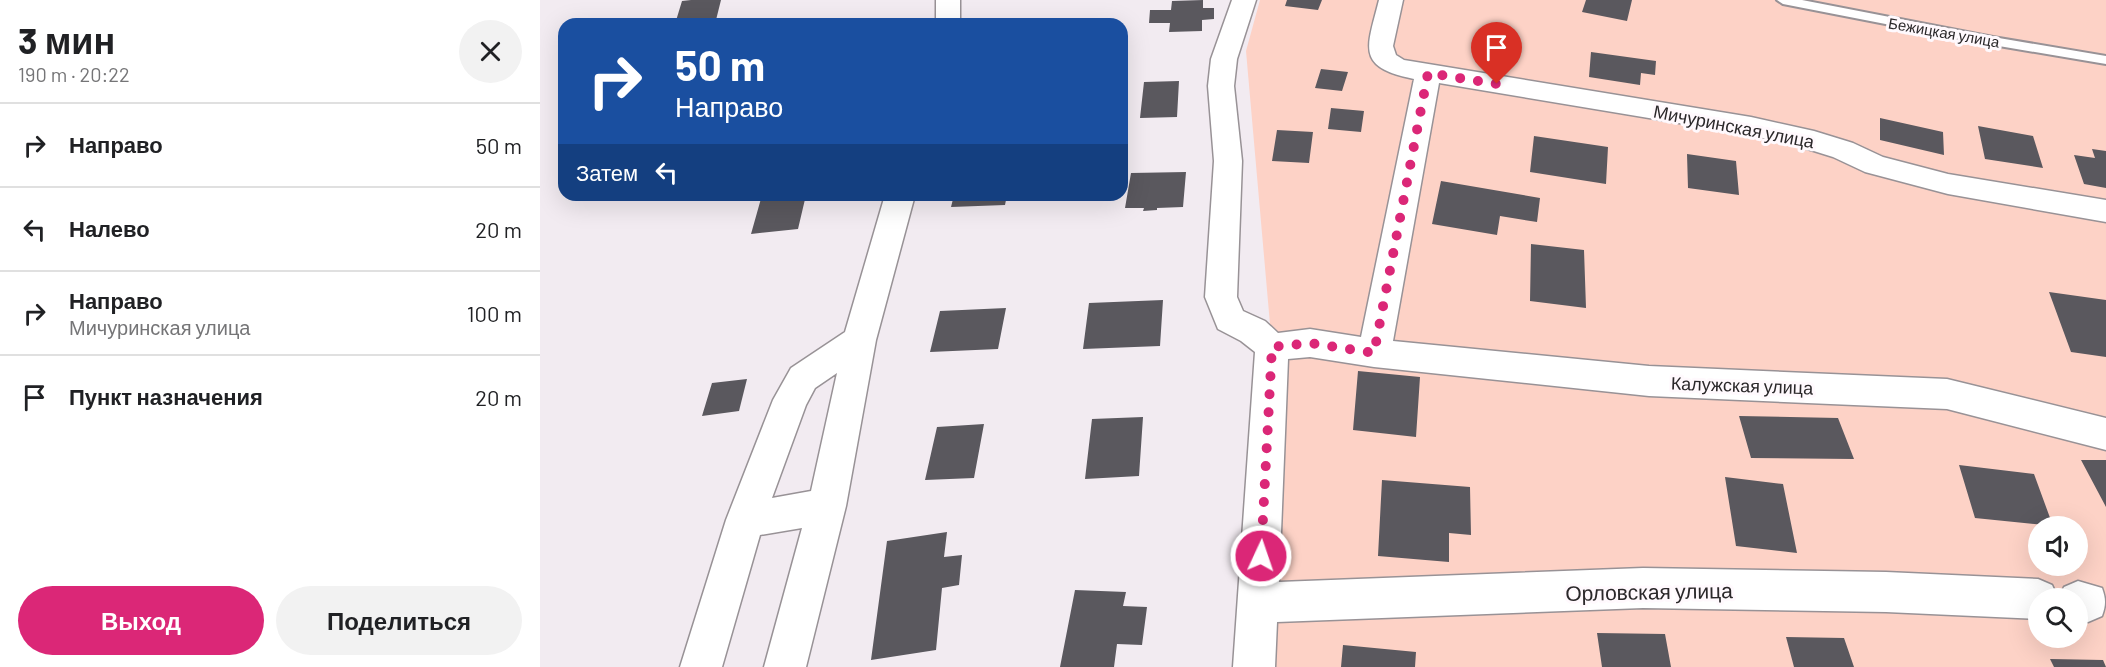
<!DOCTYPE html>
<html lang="ru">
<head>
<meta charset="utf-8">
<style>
	:root { --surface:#fff; --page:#f2f2f2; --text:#202124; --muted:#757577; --line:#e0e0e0; --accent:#db2777 }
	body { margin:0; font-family:Barlow,sans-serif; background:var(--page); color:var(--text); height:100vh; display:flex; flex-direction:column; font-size:22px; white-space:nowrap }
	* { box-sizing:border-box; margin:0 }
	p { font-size:20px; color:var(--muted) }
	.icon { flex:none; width:33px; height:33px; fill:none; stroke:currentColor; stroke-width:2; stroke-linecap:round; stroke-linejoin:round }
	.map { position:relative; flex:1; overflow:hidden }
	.panel { display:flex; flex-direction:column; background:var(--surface); width:540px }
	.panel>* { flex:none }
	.top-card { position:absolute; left:18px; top:18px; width:570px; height:183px; border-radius:18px; box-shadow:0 6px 24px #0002; background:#1a4fa0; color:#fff; overflow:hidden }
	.fabs { position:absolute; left:1488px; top:516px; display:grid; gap:12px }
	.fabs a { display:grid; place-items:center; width:60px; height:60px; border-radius:50%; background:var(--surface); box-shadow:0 6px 24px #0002; font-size:30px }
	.pin { position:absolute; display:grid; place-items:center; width:51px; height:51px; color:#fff; margin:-62px -26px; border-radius:50% 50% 50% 0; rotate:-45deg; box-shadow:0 0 6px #0007 }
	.pin .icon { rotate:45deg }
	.me { position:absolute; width:66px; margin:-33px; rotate:3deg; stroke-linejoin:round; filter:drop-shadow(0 0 4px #0008) }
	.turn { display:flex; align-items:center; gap:21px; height:126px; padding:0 18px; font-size:27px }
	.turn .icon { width:78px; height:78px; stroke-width:2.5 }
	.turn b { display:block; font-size:42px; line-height:51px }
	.then { display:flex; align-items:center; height:57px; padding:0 18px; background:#0003; gap:12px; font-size:22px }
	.round { display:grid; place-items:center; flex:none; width:63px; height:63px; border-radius:32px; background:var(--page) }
	.head { display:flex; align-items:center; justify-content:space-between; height:102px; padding:0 18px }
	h1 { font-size:36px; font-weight:700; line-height:45px }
	.cta { display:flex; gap:12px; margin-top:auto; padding:12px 18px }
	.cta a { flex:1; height:69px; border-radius:36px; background:var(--accent); color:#fff; font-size:24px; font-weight:700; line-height:69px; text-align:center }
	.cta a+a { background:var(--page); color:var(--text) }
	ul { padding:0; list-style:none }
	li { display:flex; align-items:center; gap:18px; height:84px; padding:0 18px; border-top:2px solid var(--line) }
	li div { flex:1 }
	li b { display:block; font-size:22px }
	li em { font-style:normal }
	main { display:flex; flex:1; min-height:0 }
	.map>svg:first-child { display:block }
</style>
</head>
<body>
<main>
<section class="panel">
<div class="head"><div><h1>3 мин</h1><p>190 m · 20:22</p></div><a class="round"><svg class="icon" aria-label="close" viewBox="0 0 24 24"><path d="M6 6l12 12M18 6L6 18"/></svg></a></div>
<ul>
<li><svg class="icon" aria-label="right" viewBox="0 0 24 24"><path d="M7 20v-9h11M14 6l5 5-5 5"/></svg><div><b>Направо</b></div><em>50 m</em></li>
<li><svg class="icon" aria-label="left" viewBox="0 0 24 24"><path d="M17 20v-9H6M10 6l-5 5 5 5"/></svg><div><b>Налево</b></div><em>20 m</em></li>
<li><svg class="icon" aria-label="right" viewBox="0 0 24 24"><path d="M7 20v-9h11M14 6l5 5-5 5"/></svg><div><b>Направо</b><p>Мичуринская улица</p></div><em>100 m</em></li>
<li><svg class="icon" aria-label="arrive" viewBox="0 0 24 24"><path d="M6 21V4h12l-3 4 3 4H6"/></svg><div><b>Пункт назначения</b></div><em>20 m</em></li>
</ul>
<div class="cta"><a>Выход</a><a>Поделиться</a></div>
</section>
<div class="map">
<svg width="1566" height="667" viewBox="0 0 1566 667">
	<rect width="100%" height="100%" fill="#f2ebf1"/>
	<!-- green -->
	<path fill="#fdd2c6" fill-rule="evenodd" d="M720,0H1566V667H732V347L706,51ZM1498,526H1538V566H1498ZM1498,598H1538V638H1498Z"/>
	<!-- building -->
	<path fill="#5a585e" d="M151,0H181L175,24H135L142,1Z
		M663,0V8H674V19L662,20V31L629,32L630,23H609L610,10H631L632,1Z
		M747,0H782L778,10L745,6Z
		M1046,0H1092L1087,21L1042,12Z
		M1051,52L1116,61L1115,75L1101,73L1100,85L1049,77Z
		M781,69L808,72L802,91L775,88Z
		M639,81L637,117L600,118L604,82Z
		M791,108L824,111L821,132L788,129Z
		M1340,118L1403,132L1404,155L1340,140Z
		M1438,126L1493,136L1503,168L1445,159Z
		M737,130L773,132L769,163L732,161Z
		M994,136L1068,147L1066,184L990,172Z
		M1552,149L1566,151V188L1544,184L1534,155L1555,158Z
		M1147,154L1196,161L1199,195L1148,188Z
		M646,172L643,207L617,208V210L603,211L604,208H585L591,173Z
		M901,181L1000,198L997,222L960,216L957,235L892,224Z
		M222,195H266L258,229L211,234Z
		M414,195H467L465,205L411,207Z
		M991,244L1044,250L1046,308L990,301Z
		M1509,292L1566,300V357L1531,352Z
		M623,300L620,346L543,349L549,303Z
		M466,308L458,349L390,352L400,311Z
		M818,371L880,377L876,437L813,430Z
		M207,379L199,411L162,416L172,383Z
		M1199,416L1298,418L1314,459L1211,458Z
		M603,417L599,476L545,479L552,419Z
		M444,424L434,478L385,480L397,427Z
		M1541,460H1566V507Z
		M1419,465L1494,474L1513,526L1435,518Z
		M1185,477L1243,484L1257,553L1196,546Z
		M842,480L930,487L931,535L909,533V562L838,556Z
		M407,532L404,557L422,555L419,585L402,588L396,650L331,660L347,541Z
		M535,590L586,592L583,606L607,607L602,645L577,644L574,667H520Z
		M1057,633L1125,634L1131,667H1062Z
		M1246,637L1304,638L1314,667H1254Z
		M803,645L876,652L875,667H801Z
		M1510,659L1563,660L1566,667H1514Z"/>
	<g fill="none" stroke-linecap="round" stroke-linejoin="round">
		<defs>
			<path id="service" d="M1237,0H1262L1453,37L1566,56V64L1453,45L1243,4Z"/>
			<path id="minor" d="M396,0H420V24H396Z
				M692,0H716L697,59L694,86L702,161L697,297L703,311L725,321L738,333L770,329L821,337L874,79C815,67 827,48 839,0H863L853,46L856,55L864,60L1211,117L1274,131L1313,143L1343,157L1408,174L1566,200V222L1408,194L1325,172L1293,157L1261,147L1211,135L899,83L853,341L1109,366L1407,379L1566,418V450L1407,409L1109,396L834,367L770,357L748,359L739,582L1103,568L1346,572L1498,579L1512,585L1518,598H1498V619L1346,612L1103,608L737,622L735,667H693L715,352L701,341L678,329L665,297L674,161L668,86L671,59Z
				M345,195H375L336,340L306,506L266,667H224L262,528L220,535L182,667H140L186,520L233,400L251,368L305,332ZM297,373L271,491L232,498L266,405L275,388Z
				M1538,581L1562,588C1566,599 1566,605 1562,616L1548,622L1538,621V598H1519L1524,587Z"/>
		</defs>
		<!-- service casing -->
		<use href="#service" stroke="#989296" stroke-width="4"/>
		<!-- minor casing -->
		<use href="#minor" stroke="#989296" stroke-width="3"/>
		<!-- service -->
		<use href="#service" fill="#fff" fill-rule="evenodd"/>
		<!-- minor -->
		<use href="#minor" fill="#fff" fill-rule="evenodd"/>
	</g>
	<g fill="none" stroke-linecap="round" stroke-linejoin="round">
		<!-- route -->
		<path stroke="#db2777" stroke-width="10" stroke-dasharray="0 18" d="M721,556L732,347L770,343L834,353L888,73L957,84"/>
	</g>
	<g text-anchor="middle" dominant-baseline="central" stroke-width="6" stroke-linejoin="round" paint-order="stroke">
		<!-- far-street labels -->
		<g font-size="15" fill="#2b282a" stroke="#fff9fd">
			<text transform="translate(1404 32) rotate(10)">Бежицкая улица</text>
		</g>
		<!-- street labels -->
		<g font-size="18" fill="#2b282a" stroke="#fff9fd">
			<text transform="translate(1194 126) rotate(11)">Мичуринская улица</text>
			<text transform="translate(1202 385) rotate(2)">Калужская улица</text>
		</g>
		<!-- near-street labels -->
		<g font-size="21" fill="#2b282a" stroke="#fff9fd">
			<text transform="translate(1109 591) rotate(-1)">Орловская улица</text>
		</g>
	</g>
</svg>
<div class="fabs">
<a><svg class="icon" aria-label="sound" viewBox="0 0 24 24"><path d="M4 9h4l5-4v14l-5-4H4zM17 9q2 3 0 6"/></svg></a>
<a><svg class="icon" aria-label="search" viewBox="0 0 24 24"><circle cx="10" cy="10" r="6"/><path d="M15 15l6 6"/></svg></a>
</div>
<div class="pin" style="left:957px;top:84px;background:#d93025"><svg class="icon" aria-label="arrive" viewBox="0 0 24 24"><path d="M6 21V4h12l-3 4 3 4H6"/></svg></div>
<svg class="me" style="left:721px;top:556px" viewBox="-20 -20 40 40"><circle r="17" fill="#db2777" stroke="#fff" stroke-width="3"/><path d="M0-11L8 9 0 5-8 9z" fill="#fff"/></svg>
<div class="top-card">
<div class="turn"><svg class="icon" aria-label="right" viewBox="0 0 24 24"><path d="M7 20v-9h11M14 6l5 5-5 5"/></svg><div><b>50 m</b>Направо</div></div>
<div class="then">Затем<svg class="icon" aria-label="left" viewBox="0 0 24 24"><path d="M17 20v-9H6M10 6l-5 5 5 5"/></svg></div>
</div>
</div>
</main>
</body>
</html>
